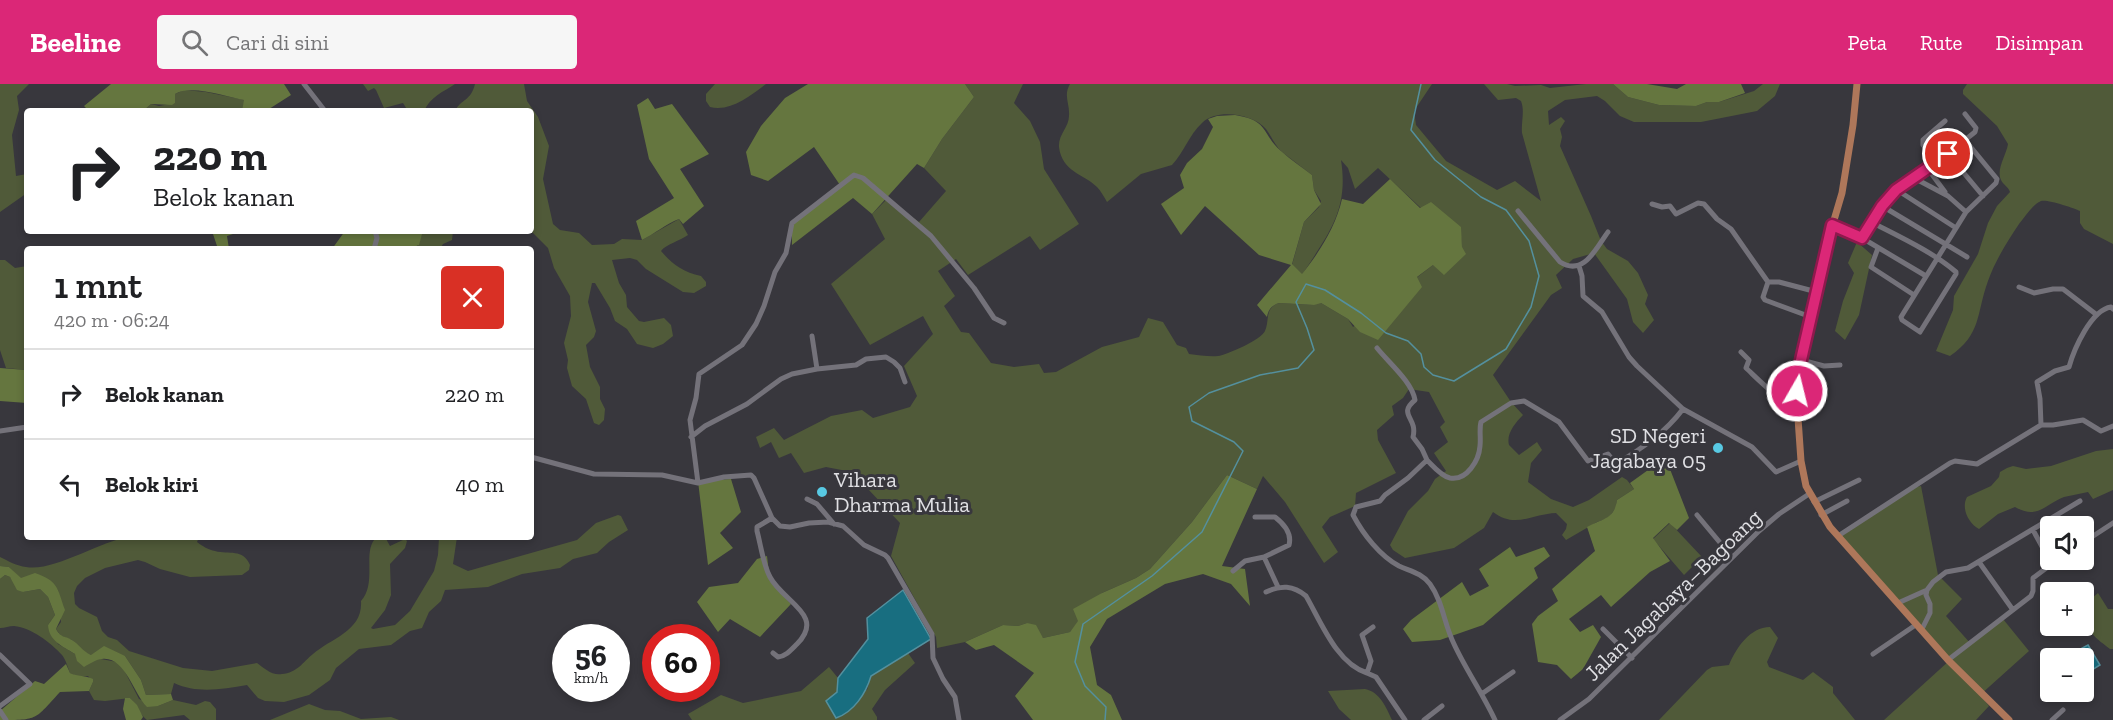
<!DOCTYPE html>
<html lang="id">
<head>
<meta charset="utf-8">
<style>
	:root { --surface:#fff; --page:#f6f6f6; --text:#202124; --muted:#757577; --line:#e0e0e0; --accent:#db2777 }
	body { margin:0; font-family:"Zilla Slab",serif; background:var(--page); color:var(--text); height:100vh; display:flex; flex-direction:column; font-size:22px; white-space:nowrap }
	* { box-sizing:border-box; margin:0 }
	p { font-size:20px; color:var(--muted) }
	.icon { flex:none; width:33px; height:33px; fill:none; stroke:currentColor; stroke-width:2; stroke-linecap:round; stroke-linejoin:round }
	.map { position:relative; flex:1; overflow:hidden }
	.sheet { position:absolute; left:24px; top:162px; width:510px; height:294px; display:flex; flex-direction:column; background:var(--surface); border-radius:6px; box-shadow:0 3px 9px #0003 }
	.sheet>* { flex:none }
	.banner { position:absolute; left:24px; top:24px; width:510px; height:126px; border-radius:6px; box-shadow:0 3px 9px #0003; background:#fff; color:var(--text); overflow:hidden }
	.buttons { position:absolute; left:2040px; top:432px; display:grid; gap:12px }
	.buttons a { display:grid; place-items:center; width:54px; height:54px; border-radius:6px; background:var(--surface); box-shadow:0 3px 9px #0003; font-size:30px }
	.speed { position:absolute; left:552px; top:540px; display:flex; gap:12px; font-size:30px; font-weight:700; text-align:center }
	.speed>* { display:grid; place-content:center; width:78px; height:78px; border-radius:50%; background:var(--surface); box-shadow:0 3px 9px #0003; line-height:1 }
	.speed small { font-size:15px; font-weight:400 }
	.speed .limit { border:9px solid #d22; background:#fff; color:#111 }
	.pin { position:absolute; display:grid; place-items:center; width:51px; height:51px; color:#fff; margin:-26px; border:3px solid #fff; border-radius:50%; box-shadow:0 2px 6px #0007 }
	.me { position:absolute; width:66px; margin:-33px; rotate:8deg; stroke-linejoin:round; filter:drop-shadow(0 0 4px #0008) }
	.turn { display:flex; align-items:center; gap:21px; height:126px; padding:0 30px; font-size:27px }
	.turn .icon { width:78px; height:78px; stroke-width:2.5 }
	.turn b { display:block; font-size:42px; line-height:51px }
	.round { display:grid; place-items:center; flex:none; width:63px; height:63px; border-radius:6px; background:var(--page) }
	.summary { display:flex; align-items:center; justify-content:space-between; height:102px; padding:0 30px }
	h1 { font-size:36px; font-weight:600; line-height:45px }
	ul { padding:0; list-style:none }
	li { display:flex; align-items:center; gap:18px; height:90px; padding:0 30px; border-top:2px solid var(--line) }
	li div { flex:1 }
	li b { display:block; font-size:22px }
	li em { font-style:normal }
	header { display:flex; align-items:center; gap:36px; box-sizing:border-box; height:84px; padding:0 30px; background:var(--accent); color:#fff }
	header strong { font-size:28px }
	nav { display:flex; gap:33px; margin-inline-start:auto; font-size:21px }
	.search { width:420px; height:54px; background:var(--page); display:flex; align-items:center; gap:15px; box-sizing:border-box; padding:0 21px; border-radius:6px; color:var(--muted); font-size:22px }
	.map>svg:first-child { display:block }
</style>
</head>
<body>
<header>
<strong>Beeline</strong>
<div class="search"><svg class="icon" aria-label="search" viewBox="0 0 24 24"><circle cx="10" cy="10" r="6"/><path d="M15 15l6 6"/></svg>Cari di sini</div>
<nav><a>Peta</a><a>Rute</a><a>Disimpan</a></nav>
</header>
<div class="map">
<svg width="2113" height="636" viewBox="0 0 2113 636">
	<rect width="100%" height="100%" fill="#38373d"/>
	<!-- green -->
	<path fill="#505a39" d="M0,0H29L17,12L19,26L12,51L16,92L27,90V109L0,128Z
		M363,0H455C443,8 430,13 424,27H408L403,19L384,24L376,6L374,4L368,7Z
		M475,0H524L527,17L538,33L549,62L543,95L553,140L560,146L579,149L592,161L614,160L622,155L642,156L679,135L688,151C680,157 666,160 661,167C673,181 683,188 701,192L706,198V202L694,209L683,208L646,185L637,176L630,174L612,176L619,199L626,211L627,223L639,237L644,238L664,234L671,241L673,252L663,260L653,264L637,260L627,245L615,237L610,224L595,199H592L588,218L596,247L594,253L586,261L590,283L600,303V315L605,325L604,336L599,341L594,339L586,315L572,302L567,284L568,276L564,259L571,232L570,212L554,184L548,164L531,147V27H455C461,15 471,17 475,0Z
		M715,0H766C750,12 731,28 710,23L706,17V10Z
		M965,0H1023L1014,19L1030,37L1040,58L1044,85L1079,140L1040,166L1030,152L968,191L956,175L938,187L955,212L944,222L961,248L969,249L991,279L1014,283L1039,280L1044,289L1056,288L1102,263L1139,253L1148,234L1163,238L1177,261L1186,264L1189,270C1198,271 1210,273 1218,272C1227,271 1262,255 1265,247C1270,236 1264,224 1279,219L1313,221L1317,219H1321L1348,235L1353,243L1433,181L1462,163L1460,143L1421,124L1378,84L1355,105L1348,84L1341,76C1349,127 1328,150 1302,191L1292,181L1304,138L1319,123L1321,117L1314,106L1312,91C1302,83 1292,76 1282,68C1275,62 1272,53 1266,45C1253,30 1217,24 1202,39C1189,51 1184,68 1172,81L1141,90L1107,118C1104,113 1101,107 1097,103C1084,90 1062,88 1059,63C1058,51 1069,43 1069,32C1070,19 1063,12 1070,0H1432L1414,27L1416,41L1446,77L1497,106L1515,97L1541,117L1522,49C1521,38 1525,27 1521,17L1516,14L1498,16L1484,0H1507L1515,2L1541,1L1550,4L1586,0H1613L1628,13L1659,21L1696,22L1707,18H1719L1754,7L1763,0H1780L1775,12L1757,27L1701,38H1634L1620,32L1605,17L1597,12L1565,16L1548,27L1549,41L1561,33L1565,37L1560,45L1562,53L1560,62L1591,132L1601,157L1607,165L1628,177L1638,189L1648,211L1645,220L1654,236L1643,249L1633,238L1627,215L1594,169L1573,175L1556,191L1562,204L1551,211L1493,291L1511,318L1523,331C1515,339 1506,350 1509,361L1519,371L1537,358L1542,366L1531,379L1528,398L1551,415L1573,423L1589,416L1622,393L1627,396L1634,405L1617,416L1616,423L1609,434L1597,438L1566,456L1562,451L1566,445L1567,440L1556,429C1532,430 1515,445 1493,428L1484,444L1454,464L1405,474L1393,466L1390,461L1408,427L1428,407L1435,395L1446,387L1434,369L1448,358L1440,343L1445,338L1429,308L1409,305L1403,314L1392,322L1394,331L1377,346L1378,356L1396,389L1356,409L1355,422L1330,433L1322,443L1338,468L1324,479L1285,418L1263,392L1257,405L1227,391L1192,438L1150,485L1136,494L1102,509L1070,548L1043,554L1027,539L1018,542L1003,541L965,558L937,564L936,553L891,472L900,439L852,388L826,383L804,389L791,369L779,374L771,358L760,364L756,353L774,344L784,356L831,332L862,326L873,334L910,323L917,312L904,282L933,250L923,232L870,261L831,200L885,155L872,130L887,115L919,138L946,107L924,84L942,55L974,13Z
		M1967,0H2113V160L2084,145L2080,139V127C2074,124 2047,115 2041,117C2032,121 2025,133 2019,140C2007,158 1995,177 1988,197C1976,230 1982,250 1950,272L1936,267L1953,226L1954,212L1978,170L1988,139L1997,122L2010,108C2008,102 2004,102 2001,96C1996,85 2006,72 2008,60L1997,42L1963,10V6Z
		M184,6L206,8L245,16L242,27H143L151,20L159,22L175,19V10Z
		M423,147H453L452,156L443,160L440,165H417Z
		M1857,158L1872,171L1859,231L1845,256L1835,247L1843,217L1854,189L1848,179Z
		M0,176H5L15,184L27,182V286L6,284L0,266Z
		M2113,365V406L2093,415L2088,408C2080,410 2072,411 2064,413C2045,420 2038,436 2015,423L1998,430L1979,445C1968,439 1961,424 1967,413L1991,402L1999,393L2000,388L2007,384L2013,382L2026,385L2051,382L2096,367Z
		M1921,402L1938,491L1962,515L1946,532L1971,560L2003,535L2029,567L1980,611L1989,622L1976,636H1884L1950,576L1839,454L1911,404Z
		M618,431L621,432L628,446L609,458L597,469L573,475L560,484L522,490L488,503L445,506L441,517L429,528L422,544L410,547L391,561L359,565L336,584L330,596L309,611L284,618L265,617L258,614L247,601C222,605 198,610 174,599L171,610L146,611L141,596L125,572L91,571L81,567L72,556L61,552L56,545L61,538L58,506L21,495L9,483L0,482V473C8,477 17,482 26,483C54,488 100,457 129,453C151,450 176,453 199,453L197,458C202,462 209,466 215,467C229,471 243,464 250,481L249,486L242,491L190,493L160,485L145,478L138,476L105,484L85,494L77,502L74,509L75,520L79,524L97,533L102,547L108,553L117,556L129,567L183,584L212,587L257,579C264,584 272,592 282,590C297,589 303,578 313,570C331,554 363,547 361,517C378,498 361,466 377,453H385L390,462L405,455L407,457L405,464L390,480L391,511L385,526L371,544L373,545L395,541L410,527L434,487L438,471L439,453H457L453,480L468,487L577,456L596,439Z
		M1670,439L1702,473L1684,491L1653,455Z
		M5,491L10,493L23,508L40,505L48,513L55,531L48,541L58,560L75,570L117,578L123,584L139,615L158,622L173,616L196,621L205,617L210,618L216,625V636H190L184,631L147,636C140,631 136,620 130,614L105,617L94,616L89,607L93,598L88,592L78,593L70,589C68,584 66,576 62,571C50,558 32,544 14,542C9,542 5,544 0,544V495Z
		M2098,509L2108,525H2113V565H2110C2092,551 2084,546 2084,521Z
		M1770,543L1778,554L1767,578L1769,583L1803,596L1813,588L1833,603V609L1855,636H1659L1707,586L1712,583L1729,581C1736,564 1750,543 1770,543Z
		M908,569L915,579L885,606L872,625L877,633V636H692L688,630L721,611L743,619L801,607L829,583L838,594L837,608L867,606L871,592Z
		M1365,605C1380,608 1386,623 1392,636H1351L1339,625L1328,607Z
		M309,620L325,626L340,627L361,635L391,633L399,636H270Z"/>
	<!-- forest -->
	<path fill="#65763f" d="M111,0H284L291,11L269,25L270,27H242L244,16C227,13 191,0 175,10V19L172,21L151,20L143,27H89L84,22Z
		M808,0H965L974,13L942,55L924,84L917,80L872,130L853,114L792,161V141L840,101L814,63L768,97L751,91L746,68L761,42L785,14Z
		M1613,0H1647L1677,5L1686,0H1741L1745,9L1719,18H1707L1696,22L1659,21L1628,13Z
		M648,14L655,25L672,20L709,70L680,85L704,122L683,140L679,135C666,140 654,150 642,156L636,137L674,114L649,75L637,21Z
		M1235,31C1270,37 1260,48 1281,67C1291,76 1302,83 1312,91L1314,106L1321,120L1304,138L1292,180L1302,190C1319,169 1336,142 1342,115L1363,120L1390,95L1420,124L1431,118L1461,143L1462,163L1466,170L1444,191L1433,181L1417,193L1422,203L1378,256L1360,248L1348,235L1321,219L1314,221L1279,219C1272,221 1268,226 1267,233L1257,221L1291,181L1259,171L1205,122L1181,151L1161,120L1184,104L1180,91L1187,79L1202,65L1213,43L1208,35L1217,32Z
		M212,147H242L227,152L229,165H218Z
		M345,147H423L419,161L409,165H332Z
		M0,284L27,286V319L0,317Z
		M1662,376L1668,380L1689,434L1677,446L1669,439L1653,454L1670,477L1650,488L1611,523L1601,511L1569,535L1580,548L1593,541L1601,553L1583,585L1571,595L1557,581L1538,578L1532,540L1538,532L1558,517L1552,505L1595,467L1587,443C1603,434 1614,436 1617,416L1634,405L1630,399Z
		M1227,391L1257,405L1222,482L1245,485L1250,522L1231,500L1203,490L1165,500L1107,535L1090,563L1097,601L1111,611L1122,636H1033L1015,612L1034,589L994,561L976,566L965,558L1003,541L1018,542L1027,539L1036,541L1043,554L1070,548L1078,537L1073,525L1102,509L1136,494L1150,485L1192,438Z
		M731,395L741,428L720,449L733,464L708,481L698,397Z
		M1510,463L1516,473L1544,463L1550,472L1534,484L1538,494L1483,541L1440,556L1412,558L1403,545L1411,536L1462,498L1470,512L1489,502L1479,485Z
		M767,472L770,497L791,520L760,553L730,535L718,548L697,518L709,503L738,499L757,475Z
		M0,482L9,483L21,494L35,489C58,497 57,503 65,526L56,545C62,555 64,551 72,556C80,561 81,566 91,571L104,562L125,572L141,596L146,611L171,610L173,616L158,622L147,623C133,609 125,572 102,575C97,575 89,580 84,583L77,577L75,570C62,562 49,557 48,541L55,531L48,513L40,505L23,508L17,506L10,493L5,491L0,495Z
		M66,580L70,589C78,593 85,591 93,595V598L89,607L60,608C34,636 39,636 0,636V627L35,597L44,600Z
		M125,614H130L137,621L143,633L141,636H126L123,625Z"/>
	<!-- water -->
	<path fill="#186e80" stroke="#54909e" stroke-width="1.5" d="M903,506L931,555L871,592C866,609 854,628 836,634L826,617L837,608L838,594L868,555L867,534Z
		M2088,561L2100,581L2084,591V574H2071L2069,571Z"/>
	<g fill="none" stroke-linecap="round" stroke-linejoin="round">
		<!-- stream -->
		<path stroke="#54909e" stroke-width="1.5" d="M1105,636L1106,623L1085,602L1075,578L1083,540L1152,492L1202,448L1243,367L1234,358L1192,337L1189,323L1209,309L1260,291L1298,284L1314,266L1307,244L1296,218L1306,200L1325,206L1361,229L1386,249L1408,257L1421,270L1424,283L1433,291L1454,297L1506,265L1531,223L1539,192L1529,157L1506,126L1481,113L1435,76L1411,46L1421,0"/>
		<!-- minor -->
		<path stroke="#74727a" stroke-width="5" d="M304,0L325,27
			M1965,30L1976,44L1975,48L1965,56
			M1948,70L1983,112
			M1938,77L1923,61V56L1945,37
			M1928,85L1945,108
			M1914,94L1948,112L1966,128
			M1897,106L1956,144
			M1652,120L1662,123L1670,122L1676,130L1698,119L1704,120L1717,135L1731,145L1768,198
			M1882,122L1967,173
			M1518,127L1560,178C1584,193 1596,164 1608,148
			M1832,141L1862,154L1926,192
			M1862,154C1871,137 1882,119 1897,106C1919,88 1943,73 1965,56L1997,95L1996,99L1966,128L1901,233L1902,236L1920,248L1956,190V188C1933,168 1898,152 1871,138
			M1878,164L1871,183L1914,211
			M374,165L377,154L375,147
			M1579,182L1582,192L1583,212L1602,228L1629,273L1637,282L1683,325L1752,363L1776,388L1801,377
			M1768,198L1763,213L1765,216L1811,233
			M1768,198H1779L1817,208
			M2019,203L2034,209L2053,205H2063L2097,231
			M812,252L817,285
			M1377,264C1389,279 1412,298 1415,316C1397,331 1418,333 1413,353L1422,365L1427,376L1408,394L1385,411L1380,417L1356,423L1353,431C1363,450 1380,472 1399,482C1410,487 1422,489 1430,500C1443,518 1444,540 1454,560C1466,586 1483,610 1495,636
			M1741,268L1749,276L1746,284C1758,295 1781,320 1797,320
			M1801,276L1824,282L1840,281
			M2041,341L2040,315L2037,298L2055,287L2069,283C2074,265 2091,226 2111,223L2113,225
			M0,347L27,343
			M691,353L705,342L747,320L781,295L792,290L817,285L856,281L866,275L886,273L894,278L900,284L905,298
			M531,373L594,390L662,391L698,399L724,393L751,391L754,394L772,434L780,442L790,443L809,439L828,438L843,442L864,461L885,471L888,474L932,550L933,574L943,595L955,613L959,636
			M1427,376C1433,382 1441,392 1450,394C1467,397 1479,376 1480,362C1481,354 1479,345 1481,338L1511,319L1524,317L1559,338L1588,377L1608,370L1616,380C1641,365 1665,349 1683,325
			M698,399L690,336L696,314L699,290L742,261L756,240L764,222L775,188L786,169L792,139L854,91L863,94L931,152L974,204L994,234L1004,239
			M807,415L817,420L834,440
			M1814,418L1859,396
			M1697,431L1732,473
			M1821,431L1847,417
			M1255,433H1275C1284,440 1292,450 1289,461L1264,473L1278,503
			M772,434L757,443V447C761,462 763,480 770,493C783,518 826,531 797,560C791,566 786,572 778,573L773,569
			M2033,446L2051,479
			M1838,452L1950,379L1955,377L1977,380L2041,341H2053L2083,336L2101,347L2113,342
			M2084,458L2113,439
			M1979,478L2013,526
			M1233,487L1245,477L1264,473
			M1266,508C1281,501 1293,501 1306,512C1321,538 1337,580 1367,589
			M1898,519L1927,506
			M1373,543L1362,551L1371,577L1367,589L1376,593L1405,636
			M1603,545L1632,574
			M1922,545L1930,529V520L1926,511L1927,506L1933,498L1946,488L1968,484L2080,417
			M1873,570L1917,540
			M0,571L30,600L0,622
			M1948,576L2031,512L2033,507V494L2057,476
			M1483,609L1513,588
			M0,627L6,636
			M1424,636L1442,622
			M1560,636L1589,615L1759,447L1779,430L1809,410
			M2052,636L2063,626"/>
		<!-- major -->
		<path stroke="#ae775a" stroke-width="7" d="M1857,0L1853,41L1842,109L1824,170L1798,294L1797,320L1801,377L1806,402L1830,443L1948,576L2009,636"/>
	</g>
	<g fill="none" stroke-linecap="round" stroke-linejoin="round">
		<defs>
			<path id="route" d="M1797,307L1801,276L1832,141L1862,154L1882,122L1896,106L1948,70"/>
		</defs>
		<!-- route casing -->
		<use href="#route" stroke="#8e194d" stroke-width="15"/>
		<!-- route -->
		<use href="#route" stroke="#db2777" stroke-width="10"/>
	</g>
	<!-- markers -->
	<g fill="#58c9e3" stroke="#38373d" stroke-width="2">
		<circle cx="1718" cy="364" r="6"/>
		<circle cx="822" cy="408" r="6"/>
	</g>
	<g text-anchor="middle" dominant-baseline="central" stroke-width="6" stroke-linejoin="round" paint-order="stroke">
		<!-- poi labels -->
		<g font-size="22" fill="#e0e0e4" stroke="#38373d" text-anchor="end">
			<text x="1706" y="351">SD Negeri<tspan x="1706" dy="25">Jagabaya 05</tspan></text>
			<text x="834" y="395" text-anchor="start">Vihara<tspan x="834" dy="25">Dharma Mulia</tspan></text>
		</g>
		<!-- street labels -->
		<g font-size="22" fill="#e0e0e4" stroke="#38373d">
			<text transform="translate(1673 511) rotate(-44)">Jalan Jagabaya–Bagoang</text>
		</g>
	</g>
</svg>
<div class="buttons">
<a><svg class="icon" aria-label="sound" viewBox="0 0 24 24"><path d="M4 9h4l5-4v14l-5-4H4zM17 9q2 3 0 6"/></svg></a>
<a>+</a>
<a>−</a>
</div>
<div class="speed"><div>56<small>km/h</small></div><div class="limit">60</div></div>
<div class="pin" style="left:1948px;top:70px;background:#d93025"><svg class="icon" aria-label="arrive" viewBox="0 0 24 24"><path d="M6 21V4h12l-3 4 3 4H6"/></svg></div>
<svg class="me" style="left:1797px;top:307px" viewBox="-20 -20 40 40"><circle r="17" fill="#db2777" stroke="#fff" stroke-width="3"/><path d="M0-11L8 9 0 5-8 9z" fill="#fff"/></svg>
<div class="banner">
<div class="turn"><svg class="icon" aria-label="right" viewBox="0 0 24 24"><path d="M7 20v-9h11M14 6l5 5-5 5"/></svg><div><b>220 m</b>Belok kanan</div></div>
</div>
<section class="sheet">
<div class="summary"><div><h1>1 mnt</h1><p>420 m · 06:24</p></div><a class="round" style="background:#d93025;color:#fff"><svg class="icon" aria-label="close" viewBox="0 0 24 24"><path d="M6 6l12 12M18 6L6 18"/></svg></a></div>
<ul>
<li><svg class="icon" aria-label="right" viewBox="0 0 24 24"><path d="M7 20v-9h11M14 6l5 5-5 5"/></svg><div><b>Belok kanan</b></div><em>220 m</em></li>
<li><svg class="icon" aria-label="left" viewBox="0 0 24 24"><path d="M17 20v-9H6M10 6l-5 5 5 5"/></svg><div><b>Belok kiri</b></div><em>40 m</em></li>
</ul>
</section>
</div>
</body>
</html>
